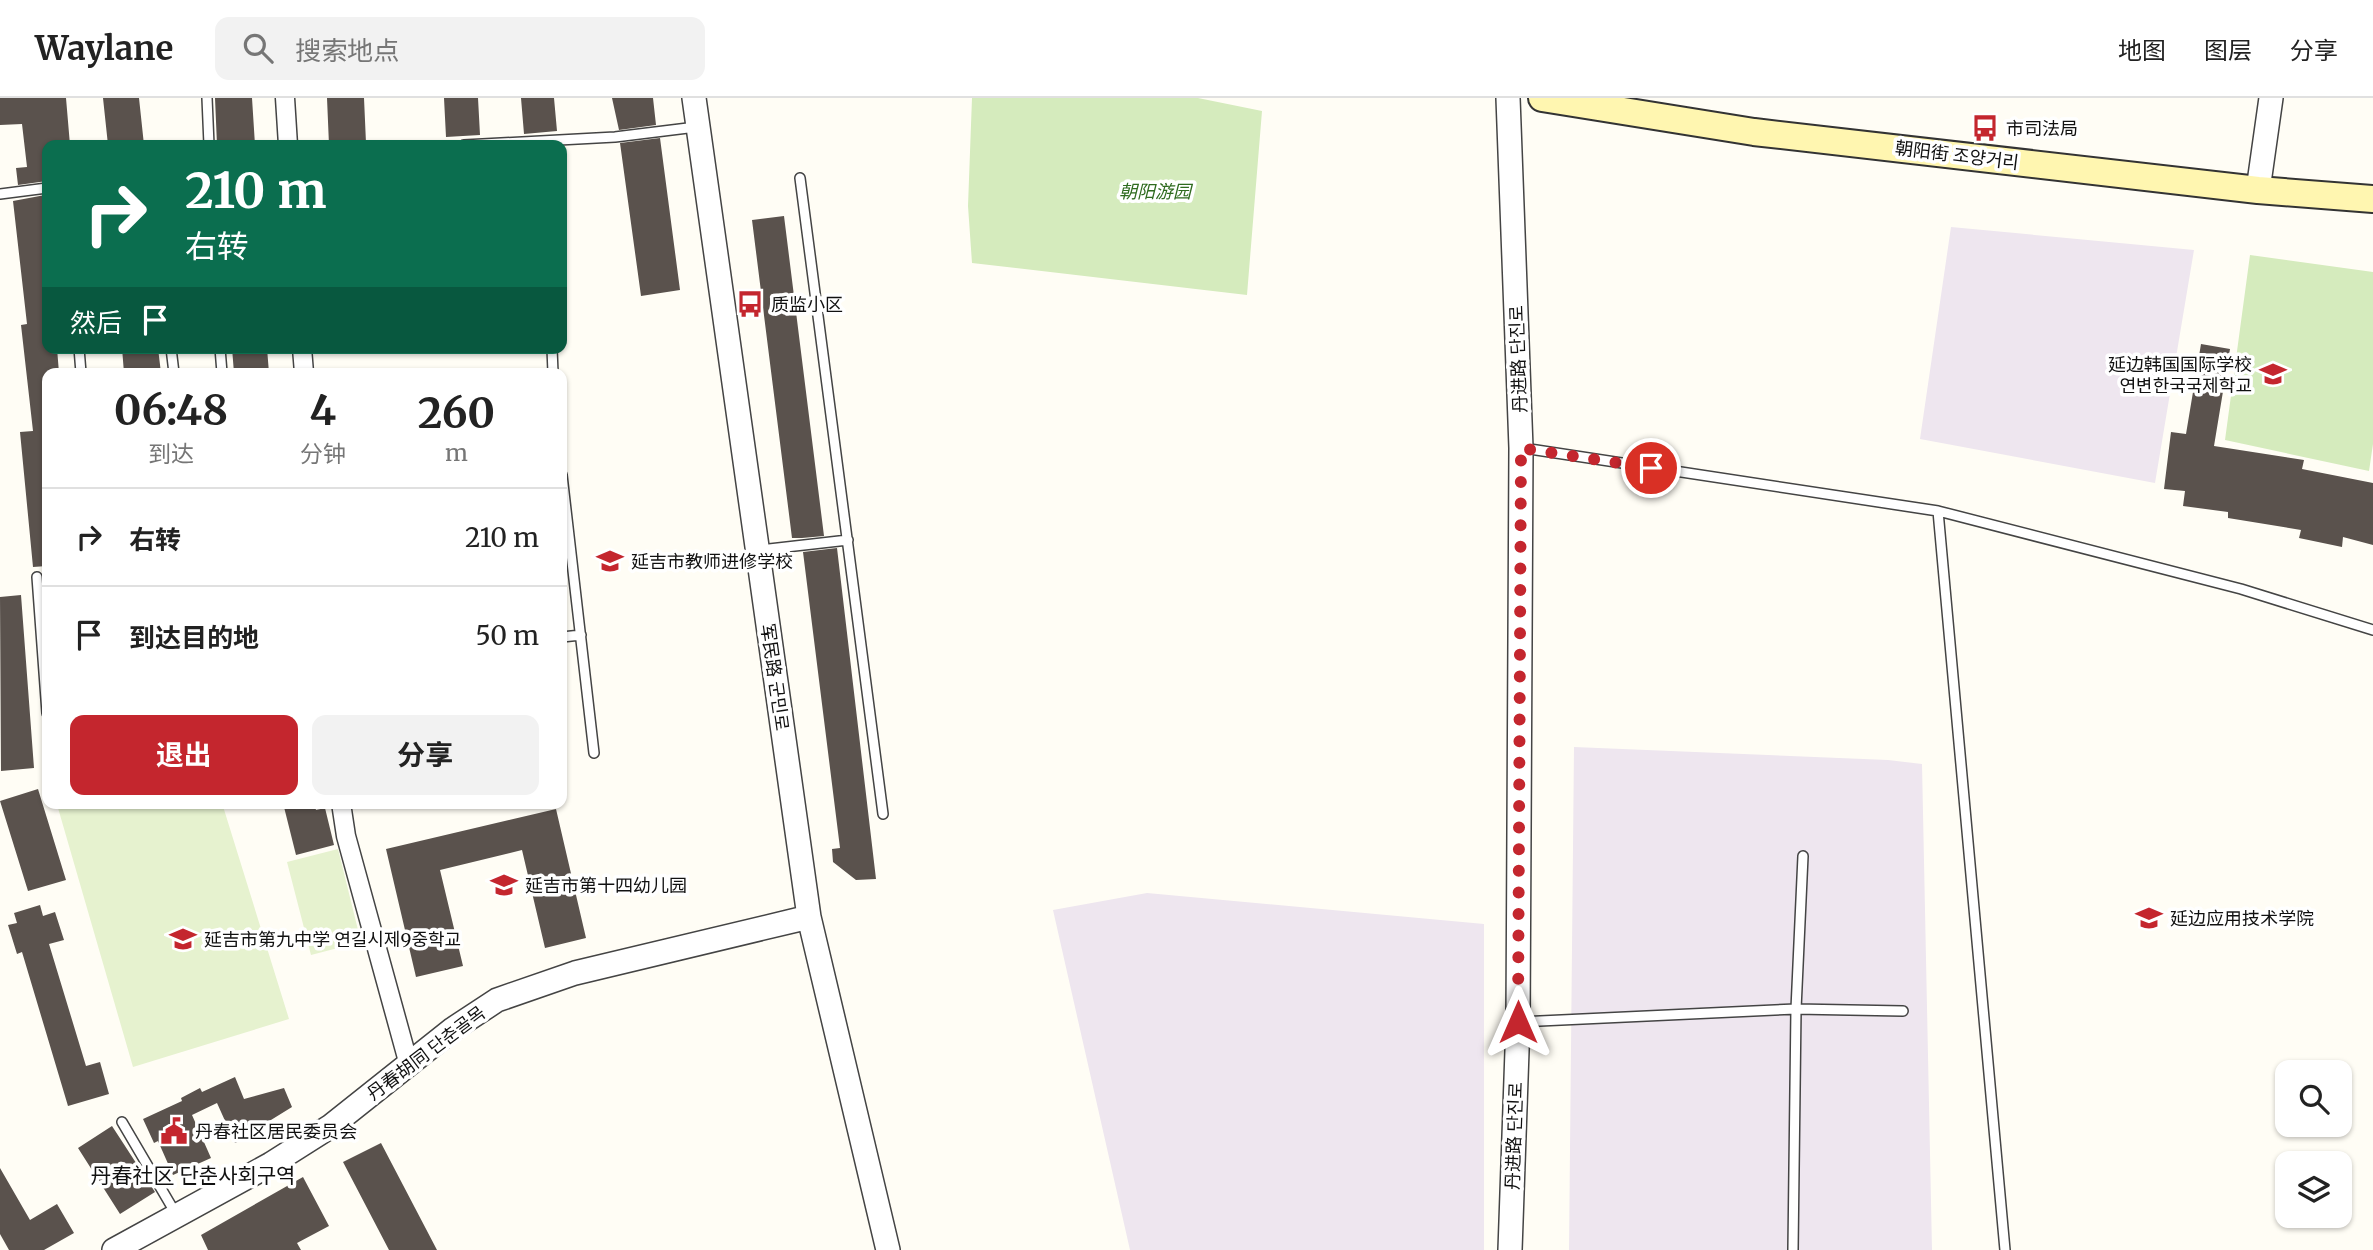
<!DOCTYPE html>
<html lang="zh">
<head>
<meta charset="utf-8">
<style>
	:root { --surface:#fff; --page:#f2f2f2; --text:#222; --muted:#767676; --line:#e0e0e0; --accent:#c4262e }
	body { margin:0; font-family:Merriweather,"Noto Sans SC","Noto Sans KR",serif; background:var(--page); color:var(--text); height:100vh; display:flex; flex-direction:column; font-size:26px; white-space:nowrap }
	* { box-sizing:border-box; margin:0 }
	p { font-size:23px; color:var(--muted) }
	.icon { flex:none; width:38px; height:38px; fill:none; stroke:currentColor; stroke-width:2; stroke-linecap:round; stroke-linejoin:round }
	.map { position:relative; flex:1; overflow:hidden }
	.details { position:absolute; left:42px; top:270px; width:525px; height:441px; display:flex; flex-direction:column; background:var(--surface); border-radius:14px; box-shadow:0 2px 5px #0004 }
	.details>* { flex:none }
	.banner { position:absolute; left:42px; top:42px; width:525px; height:214px; border-radius:14px; box-shadow:0 2px 5px #0004; background:#0b6e4f; color:#fff; overflow:hidden }
	.controls { position:absolute; left:2275px; top:962px; display:grid; gap:14px }
	.controls a { display:grid; place-items:center; width:77px; height:77px; border-radius:14px; background:var(--surface); box-shadow:0 2px 5px #0004; font-size:35px }
	.pin { position:absolute; display:grid; place-items:center; width:60px; height:60px; color:#fff; margin:-30px; border:4px solid #fff; border-radius:50%; box-shadow:0 2px 7px #0007 }
	.me { position:absolute; width:77px; margin:-38px; rotate:0deg; stroke-linejoin:round; filter:drop-shadow(0 0 5px #0008) }
	.turn { display:flex; align-items:center; gap:24px; height:147px; padding:0 28px; font-size:32px }
	.turn .icon { width:91px; height:91px; stroke-width:2.5 }
	.turn b { display:block; font-size:49px; line-height:60px }
	.then { display:flex; align-items:center; height:66px; padding:0 28px; background:#0003; gap:14px; font-size:26px }
	.eta { display:flex; justify-content:space-evenly; align-items:center; height:119px; text-align:center }
	.eta b { font-size:42px; font-weight:700; line-height:49px }
	.primary-button { display:flex; gap:14px; margin-top:auto; padding:14px 28px }
	.primary-button a { flex:1; height:80px; border-radius:14px; background:var(--accent); color:#fff; font-size:28px; font-weight:700; line-height:80px; text-align:center }
	.primary-button a+a { background:var(--page); color:var(--text) }
	ul { padding:0; list-style:none }
	li { display:flex; align-items:center; gap:21px; height:98px; padding:0 28px; border-top:2px solid var(--line) }
	li div { flex:1 }
	li b { display:block; font-size:26px }
	li em { font-style:normal }
	header { display:flex; align-items:center; gap:42px; box-sizing:border-box; height:98px; padding:0 35px; background:var(--surface); border-bottom:2px solid var(--line) }
	header strong { font-size:33px }
	nav { display:flex; gap:38px; margin-inline-start:auto; font-size:24px }
	.search { width:490px; height:63px; background:var(--page); display:flex; align-items:center; gap:18px; box-sizing:border-box; padding:0 24px; border-radius:14px; color:var(--muted); font-size:26px }
	.map>svg:first-child { display:block }
</style>
</head>
<body>
<header>
<strong>Waylane</strong>
<div class="search"><svg class="icon" aria-label="search" viewBox="0 0 24 24"><circle cx="10" cy="10" r="6"/><path d="M15 15l6 6"/></svg>搜索地点</div>
<nav><a>地图</a><a>图层</a><a>分享</a></nav>
</header>
<div class="map">
<svg width="2373" height="1152" viewBox="0 0 2373 1152">
	<rect width="100%" height="100%" fill="#fffdf5"/>
	<!-- industrial -->
	<path fill="#eee6ef" d="M1951,129L2194,152L2155,385L1920,341Z
		M1574,649L1888,662L1922,666L1932,1152H1569Z
		M1147,795L1484,826V1152H1130L1053,812Z"/>
	<!-- green -->
	<path fill="#d5ebbd" d="M972,0H1198L1262,13L1247,197L972,165L968,108Z
		M2250,157L2373,174V346L2369,373L2225,342Z"/>
	<!-- pitch -->
	<path fill="#e6f2cf" d="M72,705H222L289,921L133,969L58,710Z
		M338,751L361,844L311,857L287,764Z"/>
	<!-- building -->
	<path fill="#5a524d" d="M0,0H66L70,47H47V83L18,87L16,70L27,69L22,26L0,27Z
		M103,0H139L144,47H108Z
		M215,0H252L255,47H217Z
		M327,0H364L366,45L329,47Z
		M444,0H478L480,37L446,39Z
		M521,0H554L557,33L524,36Z
		M612,0H653L656,27L619,32Z
		M660,40L680,192L641,198L620,45Z
		M45,97L47,250H57L59,275H47V468L33,469L20,334L33,333L21,227L27,226L13,103Z
		M784,118L824,438L802,440H792L752,122Z
		M2201,246L2230,251L2214,348L2304,362L2302,371L2373,385V447L2343,439L2342,449L2299,440L2301,432L2228,420V414L2183,408L2185,393L2164,391L2171,334L2186,336Z
		M122,250H158L161,275H124Z
		M232,250H267L269,275H234Z
		M837,450L876,781L856,782L833,764L832,751L840,750L803,454Z
		M21,497L34,670L1,673L0,499Z
		M38,691L66,782L28,793L0,703Z
		M283,705H314L316,712L325,710L334,747L296,757Z
		M556,711L586,840L545,850L522,752L440,772L463,868L416,879L386,751Z
		M40,807L43,818L55,814L64,842L49,846L86,968L100,964L109,996L68,1008L22,854L17,856L8,827L17,825L14,815Z
		M235,979L244,1001L284,990L292,1009L258,1030L260,1034L235,1045L217,1005L192,1017L211,1060L173,1077L158,1043L154,1045L143,1021L182,1003L181,1000L200,990L202,994Z
		M112,1028L155,1094L120,1116L78,1050Z
		M381,1045L437,1152H389L343,1064Z
		M0,1070L30,1122L57,1106L74,1135L44,1152H9L0,1136Z
		M303,1079L329,1128L297,1145L301,1152H208L201,1137Z"/>
	<g fill="none" stroke-linecap="round" stroke-linejoin="round">
		<defs>
			<path id="service" d="M207,0L209,47
				M464,47L615,39L696,29
				M800,80L883,716
				M0,96L47,90
				M79,250L81,275
				M171,250L174,275
				M220,250L222,275
				M552,250L553,275
				M1523,350L1938,413L2241,491L2373,532
				M562,377L594,655
				M1938,413L2005,1152
				M759,452L848,442
				M37,479L47,615
				M562,539L581,537
				M1520,924L1796,911L1903,913
				M122,1024L176,1116
				M1793,1152L1796,911L1803,758"/>
			<path id="minor" d="M285,0L288,47
				M302,250L304,275
				M341,705L346,738L409,967"/>
			<path id="tertiary" d="M694,0L809,819L888,1152
				M1508,0L1521,350L1518,924L1510,1152
				M2258,92L2271,0
				M114,1152L271,1066L331,1028L453,931L497,902L575,875L809,819"/>
			<path id="secondary" d="M1542,0L1754,34L2258,92L2373,101"/>
		</defs>
		<!-- service casing -->
		<use href="#service" stroke="#444" stroke-width="12"/>
		<!-- minor casing -->
		<use href="#minor" stroke="#444" stroke-width="21"/>
		<!-- tertiary casing -->
		<use href="#tertiary" stroke="#444" stroke-width="26"/>
		<!-- secondary casing -->
		<use href="#secondary" stroke="#333" stroke-width="30"/>
		<!-- service -->
		<use href="#service" stroke="#fff" stroke-width="9"/>
		<!-- minor -->
		<use href="#minor" stroke="#fff" stroke-width="18"/>
		<!-- tertiary -->
		<use href="#tertiary" stroke="#fff" stroke-width="23"/>
		<!-- secondary -->
		<use href="#secondary" stroke="#fff6b0" stroke-width="26"/>
	</g>
	<g fill="none" stroke-linecap="round" stroke-linejoin="round">
		<!-- route -->
		<path stroke="#c4262e" stroke-width="12" stroke-dasharray="0 21.6" d="M1518,924L1521,350L1651,370"/>
	</g>
	<!-- icons -->
	<defs>
		<symbol id="bus-bare" viewBox="-9 -9 18 18"><path d="M-5-6H5V4H4V6H2V4H-2V6H-4V4H-5ZM-3.5-4V0h7V-4ZM-3.5 1.2v1.5H-2V1.2ZM2 1.2v1.5H3.5V1.2Z" fill="#c4262e" stroke="#fff" stroke-width="2.5" paint-order="stroke"/></symbol>
		<symbol id="school-bare" viewBox="-9 -9 18 18"><path d="M0-5L7-2L0 1L-7-2ZM-4 1L0 2.5L4 1V4Q0 6-4 4Z" fill="#c4262e" stroke="#fff" stroke-width="2.5" paint-order="stroke"/></symbol>
		<symbol id="university-bare" viewBox="-9 -9 18 18"><path d="M0-5L7-2L0 1L-7-2ZM-4 1L0 2.5L4 1V4Q0 6-4 4Z" fill="#c4262e" stroke="#fff" stroke-width="2.5" paint-order="stroke"/></symbol>
		<symbol id="civic-bare" viewBox="-9 -9 18 18"><path d="M-.6-6.5H3V-4.5H.6V-3L4-1V1h2V6H-6V1h2V-1L-.6-3ZM-1.2 2.5V6h2.4V2.5Z" fill="#c4262e" stroke="#fff" stroke-width="2.5" paint-order="stroke"/></symbol>
	</defs>
	<g fill-rule="evenodd">
		<use href="#bus-bare" x="1966" y="11" width="38" height="38"/>
		<use href="#bus-bare" x="731" y="187" width="38" height="38"/>
		<use href="#school-bare" x="2254" y="257" width="38" height="38"/>
		<use href="#school-bare" x="591" y="444" width="38" height="38"/>
		<use href="#school-bare" x="485" y="768" width="38" height="38"/>
		<use href="#university-bare" x="2130" y="801" width="38" height="38"/>
		<use href="#school-bare" x="164" y="822" width="38" height="38"/>
		<use href="#civic-bare" x="155" y="1014" width="38" height="38"/>
	</g>
	<g text-anchor="middle" dominant-baseline="central" stroke-width="7" stroke-linejoin="round" paint-order="stroke">
		<!-- poi labels -->
		<g font-size="18" fill="#111" stroke="#fff" text-anchor="start">
			<text x="2006" y="30">市司法局</text>
			<text x="771" y="206">质监小区</text>
			<text x="2252" y="266" text-anchor="end">延边韩国国际学校<tspan x="2252" dy="21">연변한국국제학교</tspan></text>
			<text x="631" y="463">延吉市教师进修学校</text>
			<text x="525" y="787">延吉市第十四幼儿园</text>
			<text x="2170" y="820">延边应用技术学院</text>
			<text x="204" y="841">延吉市第九中学 연길시제9중학교</text>
			<text x="195" y="1033">丹春社区居民委员会</text>
		</g>
		<!-- street labels -->
		<g font-size="18" fill="#111" stroke="#fff">
			<text transform="translate(1957 57) rotate(7)">朝阳街 조양거리</text>
			<text transform="translate(1518 261) rotate(-92)">丹进路 단진로</text>
			<text transform="translate(775 579) rotate(82)">军民路 군민로</text>
			<text transform="translate(426 955) rotate(-37)">丹春胡同 단춘골목</text>
			<text transform="translate(1514 1038) rotate(-88)">丹进路 단진로</text>
		</g>
		<!-- park labels -->
		<g font-size="18" font-style="italic" fill="#2f6b1f" stroke="#fff">
			<text x="1155" y="93">朝阳游园</text>
		</g>
		<!-- quarter labels -->
		<g font-size="21" fill="#111" stroke="#fff">
			<text x="193" y="1077">丹春社区 단춘사회구역</text>
		</g>
	</g>
</svg>
<div class="controls">
<a><svg class="icon" aria-label="search" viewBox="0 0 24 24"><circle cx="10" cy="10" r="6"/><path d="M15 15l6 6"/></svg></a>
<a><svg class="icon" aria-label="layers" viewBox="0 0 24 24"><path d="M12 4l9 5-9 5-9-5zM3 14l9 5 9-5"/></svg></a>
</div>
<div class="pin" style="left:1651px;top:370px;background:#d93025"><svg class="icon" aria-label="arrive" viewBox="0 0 24 24"><path d="M6 21V4h12l-3 4 3 4H6"/></svg></div>
<svg class="me" style="left:1518px;top:924px" viewBox="-20 -20 40 40"><path d="M0-17L14 15 0 8-14 15z" fill="#c4262e" stroke="#fff" stroke-width="4"/></svg>
<div class="banner">
<div class="turn"><svg class="icon" aria-label="right" viewBox="0 0 24 24"><path d="M7 20v-9h11M14 6l5 5-5 5"/></svg><div><b>210 m</b>右转</div></div>
<div class="then">然后<svg class="icon" aria-label="arrive" viewBox="0 0 24 24"><path d="M6 21V4h12l-3 4 3 4H6"/></svg></div>
</div>
<section class="details">
<div class="eta">
<div><b>06:48</b><p>到达</p></div>
<div><b>4</b><p>分钟</p></div>
<div><b>260</b><p>m</p></div>
</div>
<ul>
<li><svg class="icon" aria-label="right" viewBox="0 0 24 24"><path d="M7 20v-9h11M14 6l5 5-5 5"/></svg><div><b>右转</b></div><em>210 m</em></li>
<li><svg class="icon" aria-label="arrive" viewBox="0 0 24 24"><path d="M6 21V4h12l-3 4 3 4H6"/></svg><div><b>到达目的地</b></div><em>50 m</em></li>
</ul>
<div class="primary-button"><a>退出</a><a>分享</a></div>
</section>
</div>
</body>
</html>
